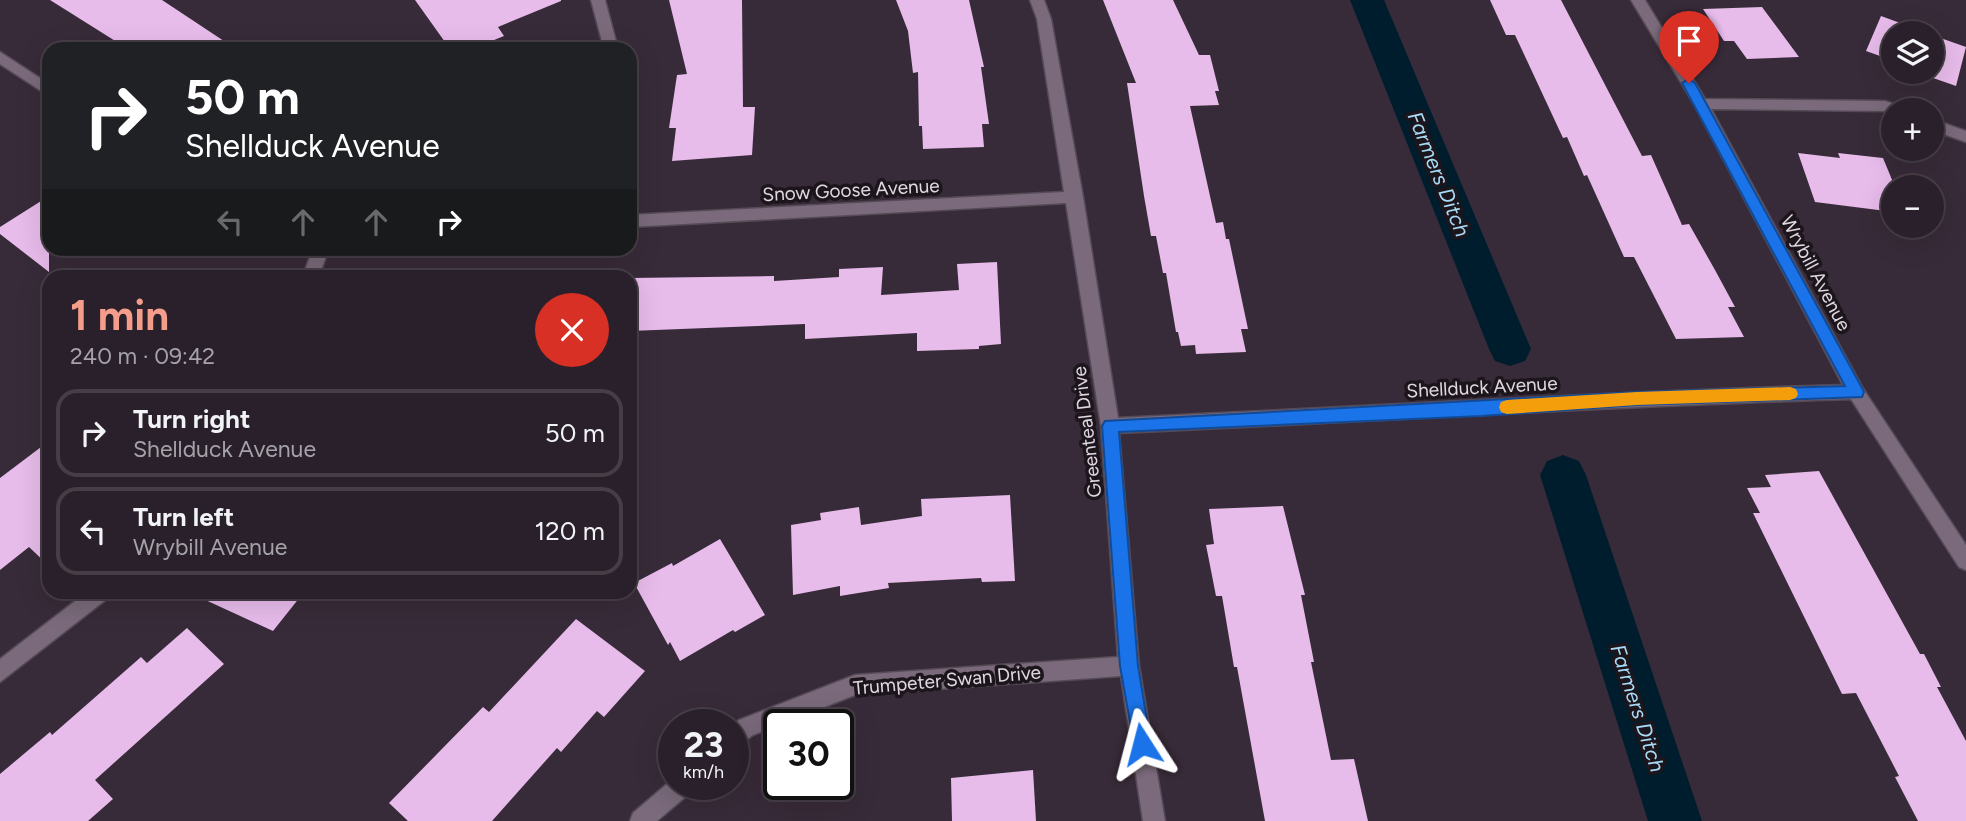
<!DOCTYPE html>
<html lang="en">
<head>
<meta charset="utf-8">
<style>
	:root { --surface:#2a202b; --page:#362d37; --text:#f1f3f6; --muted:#a5a3a9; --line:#463e47; --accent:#f49d8b }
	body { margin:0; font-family:Figtree,sans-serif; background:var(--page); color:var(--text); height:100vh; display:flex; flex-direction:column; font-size:26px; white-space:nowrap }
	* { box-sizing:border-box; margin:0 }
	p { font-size:23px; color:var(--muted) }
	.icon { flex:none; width:38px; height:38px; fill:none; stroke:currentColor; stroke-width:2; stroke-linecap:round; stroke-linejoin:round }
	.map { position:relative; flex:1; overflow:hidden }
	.details { position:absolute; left:42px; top:270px; width:595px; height:329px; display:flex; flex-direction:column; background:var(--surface); border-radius:21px; box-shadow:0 7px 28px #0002,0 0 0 2px var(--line) }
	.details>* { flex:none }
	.banner { position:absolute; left:42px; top:42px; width:595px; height:214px; border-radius:21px; box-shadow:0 7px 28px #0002,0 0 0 2px var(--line); background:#202124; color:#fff; overflow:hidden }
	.buttons { position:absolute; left:1881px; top:21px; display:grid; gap:14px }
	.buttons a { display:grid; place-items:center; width:63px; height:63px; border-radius:50%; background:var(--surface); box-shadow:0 7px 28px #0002,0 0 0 2px var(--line); font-size:35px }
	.speed { position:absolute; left:658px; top:709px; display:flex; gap:14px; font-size:35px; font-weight:700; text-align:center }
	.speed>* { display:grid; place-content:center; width:91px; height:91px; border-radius:50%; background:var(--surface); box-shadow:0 7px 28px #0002,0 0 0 2px var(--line); line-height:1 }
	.speed small { font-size:18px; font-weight:400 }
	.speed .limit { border:4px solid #111; border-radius:10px; background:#fff; color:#111 }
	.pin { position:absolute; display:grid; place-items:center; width:60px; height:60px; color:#fff; margin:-72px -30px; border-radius:50% 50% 50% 0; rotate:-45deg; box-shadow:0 0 7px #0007 }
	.pin .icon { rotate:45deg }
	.me { position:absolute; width:77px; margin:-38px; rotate:351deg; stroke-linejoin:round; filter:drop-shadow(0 0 5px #0008) }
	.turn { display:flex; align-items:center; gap:24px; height:147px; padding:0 28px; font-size:32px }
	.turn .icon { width:91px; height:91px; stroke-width:2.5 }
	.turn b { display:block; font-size:49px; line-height:60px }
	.lanes { display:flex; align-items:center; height:66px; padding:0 28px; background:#0003; justify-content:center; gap:35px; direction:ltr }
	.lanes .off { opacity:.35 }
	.round { display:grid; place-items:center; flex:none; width:74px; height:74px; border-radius:37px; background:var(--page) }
	.overview { display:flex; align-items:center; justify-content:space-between; height:119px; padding:0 28px }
	h1 { font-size:42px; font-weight:700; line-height:52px; color:var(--accent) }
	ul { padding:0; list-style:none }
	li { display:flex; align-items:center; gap:21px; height:88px; margin:0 14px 10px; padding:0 14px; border:4px solid var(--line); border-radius:21px }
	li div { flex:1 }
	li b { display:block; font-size:26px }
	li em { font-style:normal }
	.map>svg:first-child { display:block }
</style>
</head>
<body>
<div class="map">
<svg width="1966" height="821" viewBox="0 0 1966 821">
	<rect width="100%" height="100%" fill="#382b39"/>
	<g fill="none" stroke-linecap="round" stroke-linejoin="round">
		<!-- canal -->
		<path fill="#001d2d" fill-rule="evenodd" d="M1350,0H1384L1531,349L1525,361L1510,366L1495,361L1489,349Z
			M1563,455L1579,461L1586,475L1702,821H1648L1540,475L1547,461Z"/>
	</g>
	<!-- building -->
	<path fill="#e7bbea" d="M50,0H162L236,49H128Z
		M415,0H561V1L498,27L504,36L472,49H450Z
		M669,0H742L743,107H755L752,155L672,161L676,128H669L677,75L687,74Z
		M896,0H969L984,67H981L989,124H982L984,147L923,149L922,126H919L918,72L913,73L908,31Z
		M1103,0H1173L1199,55H1210L1219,91H1215L1219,105L1190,106L1216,223L1223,222L1226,239H1229L1248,329H1241L1246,352L1196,354L1195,345L1181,346L1178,332H1176L1166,273H1163L1156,236H1151L1144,196L1127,83H1136Z
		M1490,0H1561L1642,156L1651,155L1682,225L1689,224L1715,270L1735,307H1728L1744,337L1676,339L1634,257H1624L1587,175L1584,176L1567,137L1563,138L1515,35H1506Z
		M1762,7L1799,57L1747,59L1734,41H1724L1703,9Z
		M1881,16L1914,28L1926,33H1894V61L1866,51Z
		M1932,35L1966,47L1956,86L1916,72H1932Z
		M1798,153L1840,158L1838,153L1883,158L1895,187L1894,212L1815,202Z
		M49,196V272L0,234V227Z
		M997,262L1001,344L979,346V349L917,351V333L805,339V324L630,331V278L774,276V281L839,277V269L883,267L881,295L959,290L957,264Z
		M49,441V566L29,547L0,570V478Z
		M1819,471L1920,654H1924L1941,687H1937L1966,741V821H1918L1895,777L1899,776L1856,693L1842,694L1753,513H1760L1747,488L1771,487L1765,475Z
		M1010,495L1015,581L982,582L981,578L888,583L889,588L840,596V586L793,595L791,525L821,520L820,513L859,507L861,525L922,516L921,499Z
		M1283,506L1305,595H1301L1314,662H1311L1331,760L1354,759L1368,821H1265L1237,667H1234L1222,596H1216L1206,545L1214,544L1209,509Z
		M720,539L765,615L735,632L733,630L680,661L670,642L668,645L634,583L672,563L673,566Z
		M188,592H304L273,631Z
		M576,619L645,671L604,717L597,711L561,752L557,748L492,821H408L389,803L483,707L489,712Z
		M187,628L224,664L95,780L113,799L88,821H0V774L50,732L52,735L141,657L147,663Z
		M1033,770L1036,821H952L951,778Z"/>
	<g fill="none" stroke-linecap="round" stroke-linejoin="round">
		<defs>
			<path id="minor" d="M591,0H605L618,49H604Z
				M1030,0H1044L1051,19L1083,197L1118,418C1360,407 1601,392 1843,385L1694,104L1631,0H1645L1705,99L1885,101L1900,106L1902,110H1894V115L1884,111L1711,109L1862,387L1966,545V570L1959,567L1851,399C1607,406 1363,422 1119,433L1139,666L1165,821H1143L1121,676L855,695L753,735L733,749V725L739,720L855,675L1118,657L1101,426L1066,203L630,227V215L1064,192L1037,19Z
				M0,52L49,84V96L0,64Z
				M1932,119L1966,131V142L1932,130Z
				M313,248H329L319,276H303Z
				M87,592H111L108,598L0,682V659Z
				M674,778V784H694L691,792L657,821H630L633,813Z"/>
		</defs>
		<!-- minor casing -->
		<use href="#minor" stroke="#554a56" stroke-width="3"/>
		<!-- minor -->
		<use href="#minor" fill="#7a6a7b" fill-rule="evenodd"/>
	</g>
	<!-- route -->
	<path fill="#1a73e8" stroke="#114b97" stroke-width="2" d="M1689,79L1695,83L1862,388L1864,392L1862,397L1637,405L1482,416L1119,432L1138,666L1151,744L1148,750L1142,753L1135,750L1120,666L1102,426L1105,421L1637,392L1845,386L1682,83Z"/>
	<!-- slow -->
	<path fill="#f59e0b" d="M1790,387L1796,389L1798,394L1796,398L1790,400L1637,405L1507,414L1501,412L1499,407L1501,402L1507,400L1637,392Z"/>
	<g text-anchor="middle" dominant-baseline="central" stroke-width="7" stroke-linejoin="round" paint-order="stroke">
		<!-- street labels -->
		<g font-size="19" fill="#e0d7e1" stroke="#1c161c">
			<text transform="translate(851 190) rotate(-3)">Snow Goose Avenue</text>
			<text transform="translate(1816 273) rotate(62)">Wrybill Avenue</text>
			<text transform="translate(1482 387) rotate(-3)">Shellduck Avenue</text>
			<text transform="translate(1087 432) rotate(-97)">Greenteal Drive</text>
			<text transform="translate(947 680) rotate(-5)">Trumpeter Swan Drive</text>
		</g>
		<!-- water labels -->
		<g font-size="21" font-style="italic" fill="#a7daf7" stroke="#1c161c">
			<text transform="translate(1439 174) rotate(68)">Farmers Ditch</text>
			<text transform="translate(1638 708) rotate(72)">Farmers Ditch</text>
		</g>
	</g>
</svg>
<div class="buttons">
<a><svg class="icon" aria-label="layers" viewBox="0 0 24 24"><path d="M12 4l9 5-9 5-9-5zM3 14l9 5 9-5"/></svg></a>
<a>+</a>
<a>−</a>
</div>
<div class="speed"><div>23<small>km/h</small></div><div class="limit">30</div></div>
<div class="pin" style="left:1689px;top:83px;background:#d93025"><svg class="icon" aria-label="arrive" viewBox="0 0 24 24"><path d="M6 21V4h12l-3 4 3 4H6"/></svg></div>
<svg class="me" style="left:1142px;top:744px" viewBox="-20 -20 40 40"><path d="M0-17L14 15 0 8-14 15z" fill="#1a73e8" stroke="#fff" stroke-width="4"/></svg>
<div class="banner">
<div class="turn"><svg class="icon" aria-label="right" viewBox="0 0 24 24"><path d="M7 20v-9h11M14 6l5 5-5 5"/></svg><div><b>50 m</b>Shellduck Avenue</div></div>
<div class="lanes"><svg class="icon off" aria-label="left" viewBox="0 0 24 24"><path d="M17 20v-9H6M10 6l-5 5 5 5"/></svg><svg class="icon off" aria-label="ahead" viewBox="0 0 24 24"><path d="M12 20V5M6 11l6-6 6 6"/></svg><svg class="icon off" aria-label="ahead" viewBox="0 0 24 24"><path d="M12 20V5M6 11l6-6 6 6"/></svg><svg class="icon" aria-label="right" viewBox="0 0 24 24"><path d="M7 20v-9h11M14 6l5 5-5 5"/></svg></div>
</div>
<section class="details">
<div class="overview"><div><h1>1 min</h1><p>240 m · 09:42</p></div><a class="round" style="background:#d93025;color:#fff"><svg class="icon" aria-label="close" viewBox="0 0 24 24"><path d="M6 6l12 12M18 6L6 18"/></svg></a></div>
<ul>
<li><svg class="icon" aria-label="right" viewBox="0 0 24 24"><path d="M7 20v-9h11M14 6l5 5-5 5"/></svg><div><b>Turn right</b><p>Shellduck Avenue</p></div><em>50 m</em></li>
<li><svg class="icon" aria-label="left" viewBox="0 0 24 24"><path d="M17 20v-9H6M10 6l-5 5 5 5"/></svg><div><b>Turn left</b><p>Wrybill Avenue</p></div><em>120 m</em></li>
</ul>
</section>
</div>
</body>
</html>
